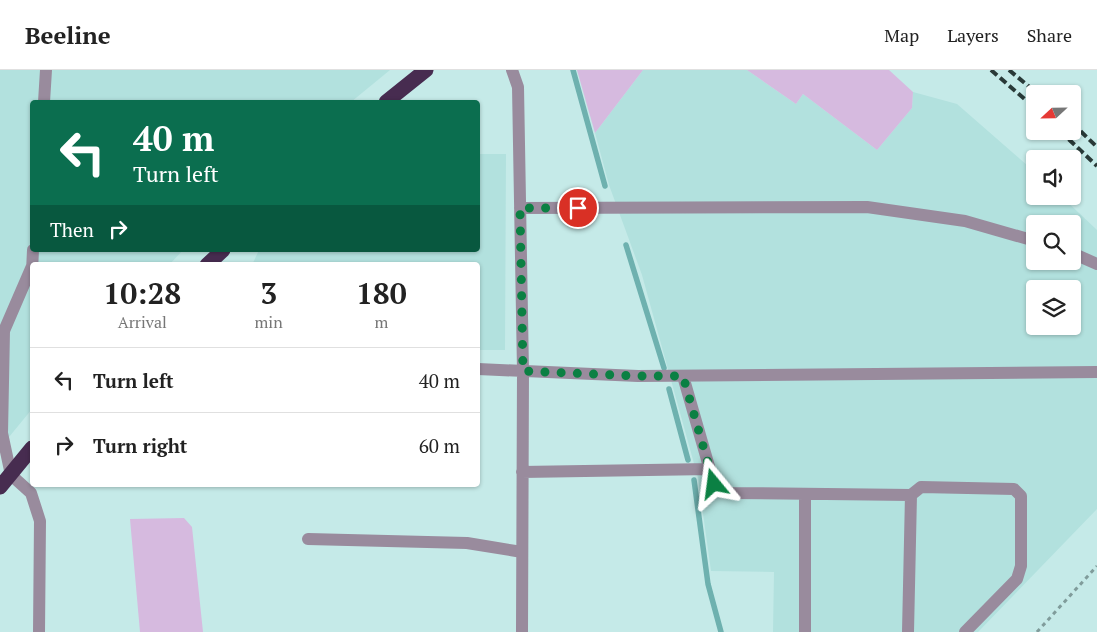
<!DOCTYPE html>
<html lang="en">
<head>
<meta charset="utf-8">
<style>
	:root { --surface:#fff; --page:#f6f6f6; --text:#222; --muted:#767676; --line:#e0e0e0 }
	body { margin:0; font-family:"PT Serif",serif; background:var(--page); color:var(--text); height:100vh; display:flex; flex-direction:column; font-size:19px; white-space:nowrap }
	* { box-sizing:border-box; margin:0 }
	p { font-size:16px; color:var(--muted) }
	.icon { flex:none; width:28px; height:28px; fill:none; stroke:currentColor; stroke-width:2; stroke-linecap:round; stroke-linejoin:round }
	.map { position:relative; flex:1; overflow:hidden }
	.details { position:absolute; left:30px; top:192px; width:450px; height:225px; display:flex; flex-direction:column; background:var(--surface); border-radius:5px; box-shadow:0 1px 4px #0004 }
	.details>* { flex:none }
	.guide { position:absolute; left:30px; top:30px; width:450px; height:152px; border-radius:5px; box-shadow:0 1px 4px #0004; background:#0b6e4f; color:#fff; overflow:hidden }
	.needle { width:32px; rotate:248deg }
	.fabs { position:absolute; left:1026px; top:15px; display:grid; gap:10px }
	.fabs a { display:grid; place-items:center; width:55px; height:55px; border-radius:5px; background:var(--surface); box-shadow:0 1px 4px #0004; font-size:25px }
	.pin { position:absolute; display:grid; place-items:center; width:42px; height:42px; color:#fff; margin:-21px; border:2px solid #fff; border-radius:50%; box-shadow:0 1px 5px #0007 }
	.me { position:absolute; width:55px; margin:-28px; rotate:344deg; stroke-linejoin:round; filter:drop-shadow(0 0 4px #0008) }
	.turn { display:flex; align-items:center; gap:18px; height:105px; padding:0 20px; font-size:22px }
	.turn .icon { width:65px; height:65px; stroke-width:2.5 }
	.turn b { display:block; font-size:35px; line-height:42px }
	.then { display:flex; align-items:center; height:48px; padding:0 20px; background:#0003; gap:10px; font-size:19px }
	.eta { display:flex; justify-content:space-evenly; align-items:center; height:85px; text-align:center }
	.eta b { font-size:30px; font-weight:700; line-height:35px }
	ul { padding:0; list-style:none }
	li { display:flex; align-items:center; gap:15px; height:65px; padding:0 20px; border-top:1px solid var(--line) }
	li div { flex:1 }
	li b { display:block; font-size:19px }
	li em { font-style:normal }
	header { display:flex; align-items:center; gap:30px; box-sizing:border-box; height:70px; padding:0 25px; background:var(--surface); border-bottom:1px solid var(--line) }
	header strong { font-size:24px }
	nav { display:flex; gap:28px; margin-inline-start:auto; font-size:18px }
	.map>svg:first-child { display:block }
</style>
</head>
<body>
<header>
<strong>Beeline</strong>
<nav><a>Map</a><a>Layers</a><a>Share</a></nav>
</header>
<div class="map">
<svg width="1097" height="562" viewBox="0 0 1097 562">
	<rect width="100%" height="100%" fill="#c5eae8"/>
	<!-- built -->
	<path fill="#b2e1de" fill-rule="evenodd" d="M0,0H390L351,32H32V180H183L169,195H32V339L0,378Z
		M643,0H747L796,34L803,24L877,80L912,38L913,22L957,34L1035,102V126H1061L1097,160V439L978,562H773L774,502L711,501L698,408L642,205L609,115L595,63ZM1035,154H1072V191H1035ZM1035,219H1072V256H1035Z
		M478,84H506L505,280H478V195H252L259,180H478Z"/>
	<!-- green -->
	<path fill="#d6badf" d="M577,0H643L595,63Z
		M747,0H889L913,22L912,38L877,80L803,24L796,34Z
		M184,448L192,457L203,562H140L130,449Z"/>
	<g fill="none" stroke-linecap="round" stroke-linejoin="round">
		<!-- stream -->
		<path stroke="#6eb1af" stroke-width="5.5" d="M573,0L605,116
			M626,175L664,298
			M669,319L688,390
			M694,410L708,514L721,562"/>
		<!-- path -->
		<path stroke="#809c9b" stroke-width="3" stroke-dasharray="4 4" stroke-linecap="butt" d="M1037,562L1097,496"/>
		<!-- minor -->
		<path stroke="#998b9d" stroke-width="12" d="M512,0L518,17L523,301L522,562
			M44,32L46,0
			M520,138L867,137L965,151L1035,171
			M1072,183L1097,194
			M32,196L4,261L2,363L11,405L31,423L40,451L39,562
			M32,201L33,180
			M478,299L638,306L1097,302
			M683,306L714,414L731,423L911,425L921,417L1014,419L1021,426V496L1017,509L965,562
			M522,402L710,399
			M805,424V562
			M308,469L467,473L522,482
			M908,562L911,425"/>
		<!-- highway -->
		<path stroke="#472c50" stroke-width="15" d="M386,32L426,0
			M207,195L223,180
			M0,417L32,378"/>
		<!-- rail -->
		<path stroke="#293a38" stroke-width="4" stroke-dasharray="8 4" stroke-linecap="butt" d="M991,0L1035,38
			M1009,0L1038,24
			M1072,53L1097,77
			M1060,61L1097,96"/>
	</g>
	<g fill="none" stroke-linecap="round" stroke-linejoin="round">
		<!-- route -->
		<path stroke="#0b8043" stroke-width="9" stroke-dasharray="0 16.2" d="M578,138H520L523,301L638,306H683L714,414"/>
	</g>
</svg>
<div class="fabs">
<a><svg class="needle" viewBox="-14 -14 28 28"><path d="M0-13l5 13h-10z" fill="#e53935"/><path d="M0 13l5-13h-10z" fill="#767676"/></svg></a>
<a><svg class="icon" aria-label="sound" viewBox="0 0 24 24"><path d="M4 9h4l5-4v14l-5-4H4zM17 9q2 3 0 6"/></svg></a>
<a><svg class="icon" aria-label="search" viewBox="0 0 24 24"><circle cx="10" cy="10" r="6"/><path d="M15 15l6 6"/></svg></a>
<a><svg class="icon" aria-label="layers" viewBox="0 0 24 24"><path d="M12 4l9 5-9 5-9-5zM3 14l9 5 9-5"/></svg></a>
</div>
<div class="pin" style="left:578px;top:138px;background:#d93025"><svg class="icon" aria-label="arrive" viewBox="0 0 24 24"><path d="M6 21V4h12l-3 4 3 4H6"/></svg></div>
<svg class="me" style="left:714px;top:414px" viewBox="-20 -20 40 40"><path d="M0-17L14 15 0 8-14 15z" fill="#0b8043" stroke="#fff" stroke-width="4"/></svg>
<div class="guide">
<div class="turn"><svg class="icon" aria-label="left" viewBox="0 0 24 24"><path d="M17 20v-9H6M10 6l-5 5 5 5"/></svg><div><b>40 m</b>Turn left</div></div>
<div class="then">Then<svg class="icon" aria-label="right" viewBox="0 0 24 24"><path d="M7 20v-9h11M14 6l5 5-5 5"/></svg></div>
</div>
<section class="details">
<div class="eta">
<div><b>10:28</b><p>Arrival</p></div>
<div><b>3</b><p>min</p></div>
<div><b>180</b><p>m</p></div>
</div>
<ul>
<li><svg class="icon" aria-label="left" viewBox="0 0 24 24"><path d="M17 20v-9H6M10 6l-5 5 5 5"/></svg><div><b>Turn left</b></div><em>40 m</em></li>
<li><svg class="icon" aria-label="right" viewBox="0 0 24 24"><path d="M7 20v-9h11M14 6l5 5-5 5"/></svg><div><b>Turn right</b></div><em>60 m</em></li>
</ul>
</section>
</div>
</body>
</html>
